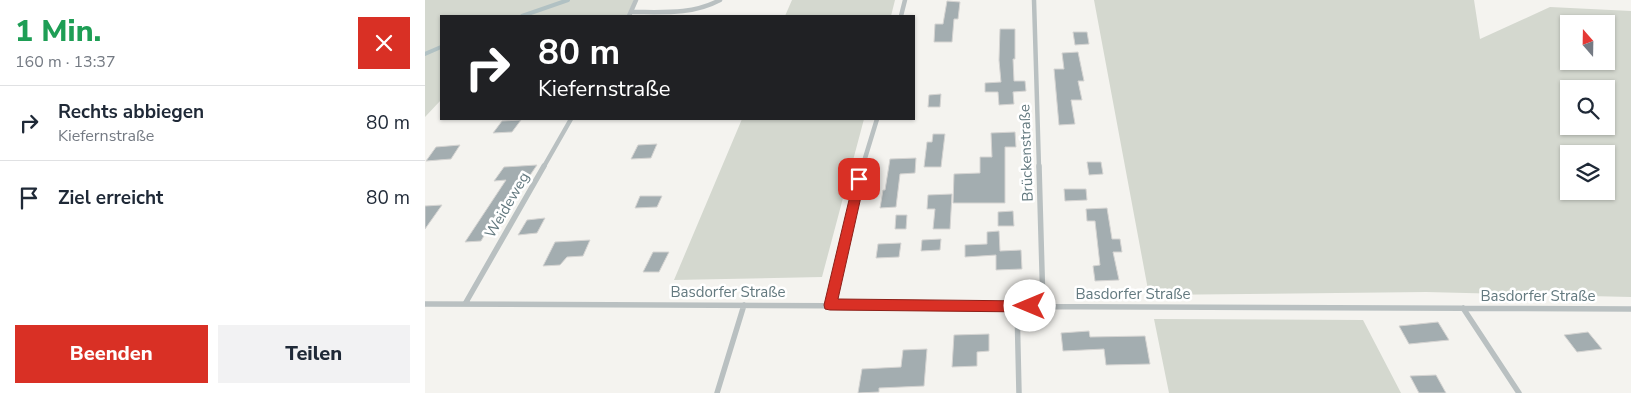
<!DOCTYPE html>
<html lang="de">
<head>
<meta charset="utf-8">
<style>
	:root { --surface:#fff; --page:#f2f2f3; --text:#1f2937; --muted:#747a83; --line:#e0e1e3; --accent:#d93025 }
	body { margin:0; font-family:"Nunito Sans",sans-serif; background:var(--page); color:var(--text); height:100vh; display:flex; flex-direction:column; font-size:19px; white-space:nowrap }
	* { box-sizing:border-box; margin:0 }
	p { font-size:16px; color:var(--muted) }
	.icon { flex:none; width:28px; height:28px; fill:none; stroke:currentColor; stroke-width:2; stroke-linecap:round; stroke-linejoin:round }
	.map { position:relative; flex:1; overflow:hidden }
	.sheet { display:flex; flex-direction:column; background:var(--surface); width:425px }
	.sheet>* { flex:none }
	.hud { position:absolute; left:15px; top:15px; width:475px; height:105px; border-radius:0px; box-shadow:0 1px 4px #0004; background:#202124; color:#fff; overflow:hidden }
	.needle { width:32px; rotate:340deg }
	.buttons { position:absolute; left:1135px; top:15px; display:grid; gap:10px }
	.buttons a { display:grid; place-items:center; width:55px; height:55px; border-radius:0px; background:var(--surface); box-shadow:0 1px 4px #0004; font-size:25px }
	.pin { position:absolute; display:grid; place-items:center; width:42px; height:42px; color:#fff; margin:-21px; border-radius:10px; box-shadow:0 2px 8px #0006 }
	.me { position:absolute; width:55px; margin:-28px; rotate:270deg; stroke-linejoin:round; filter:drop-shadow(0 0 4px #0008) }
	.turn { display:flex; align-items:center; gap:18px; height:105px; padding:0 15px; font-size:22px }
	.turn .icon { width:65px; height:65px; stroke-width:2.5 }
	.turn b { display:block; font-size:35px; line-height:42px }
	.round { display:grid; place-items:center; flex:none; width:52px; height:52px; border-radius:0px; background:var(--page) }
	.overview { display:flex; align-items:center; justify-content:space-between; height:85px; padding:0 15px }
	h1 { font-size:30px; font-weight:800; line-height:38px; color:#1e9e55 }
	.cta { display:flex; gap:10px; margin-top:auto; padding:10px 15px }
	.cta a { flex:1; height:58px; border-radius:0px; background:var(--accent); color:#fff; font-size:20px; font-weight:800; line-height:58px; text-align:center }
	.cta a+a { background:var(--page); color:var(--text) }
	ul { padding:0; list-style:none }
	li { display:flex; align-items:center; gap:15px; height:75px; padding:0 15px; border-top:1px solid var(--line) }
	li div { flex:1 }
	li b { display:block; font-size:19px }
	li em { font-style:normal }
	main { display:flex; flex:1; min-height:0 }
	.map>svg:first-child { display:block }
</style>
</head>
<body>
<main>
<section class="sheet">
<div class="overview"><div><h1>1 Min.</h1><p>160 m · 13:37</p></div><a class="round" style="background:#d93025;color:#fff"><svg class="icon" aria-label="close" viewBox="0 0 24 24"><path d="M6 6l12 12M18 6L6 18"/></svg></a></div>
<ul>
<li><svg class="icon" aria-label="right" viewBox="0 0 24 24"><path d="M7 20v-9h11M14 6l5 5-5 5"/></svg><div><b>Rechts abbiegen</b><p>Kiefernstraße</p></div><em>80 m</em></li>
<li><svg class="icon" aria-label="arrive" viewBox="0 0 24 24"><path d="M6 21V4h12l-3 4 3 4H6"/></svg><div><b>Ziel erreicht</b></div><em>80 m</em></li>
</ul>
<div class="cta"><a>Beenden</a><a>Teilen</a></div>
</section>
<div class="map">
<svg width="1206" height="393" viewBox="0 0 1206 393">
	<rect width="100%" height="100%" fill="#f4f3ef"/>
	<!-- green -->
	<path fill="#d4d8cf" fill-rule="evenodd" d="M0,0H209L202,16H16V100L0,117Z
		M367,0H470L466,16H360Z
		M669,0H1049L1055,39L1125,7L1206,11V297L1001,292L724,295ZM1144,24H1181V61H1144ZM1144,89H1181V126H1144ZM1144,154H1181V191H1144Z
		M317,119H439L397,277L249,280Z
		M729,319L938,320L976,393H744Z"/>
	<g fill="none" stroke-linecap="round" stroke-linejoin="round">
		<!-- stream -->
		<path stroke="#b1c1c3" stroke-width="4" d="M97,16L143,0
			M0,54L16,47"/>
	</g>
	<!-- building -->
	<path fill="#a3adb0" stroke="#d5d4d2" d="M522,1L535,2L533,19H529L527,42H509L510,24H518Z
		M575,29H590V59H588L589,81H600L601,91L588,92L589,104L574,105L573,92H560V83L576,82L574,60Z
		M648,32H662L664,44L650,45Z
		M653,52L659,81H653L657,100H646L650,124L634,125L629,69H639L637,53Z
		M516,94L515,107H503L504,95Z
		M96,120L87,132L68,133L77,121Z
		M590,132L591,147H580V203H528L529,174L555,173V157H567L566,133Z
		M508,134H520L516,167H499L502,142H507Z
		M232,144L226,158L206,159L213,145Z
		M35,145L26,159L1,161L11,147Z
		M491,158L490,173L475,174L471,207L455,208L458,190H460L465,159Z
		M662,162H676L678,174L664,175Z
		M112,165L97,187H92L76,213H72L56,241L40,242L81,180L69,181L79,167Z
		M639,189H661L662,200L640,201Z
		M527,194L525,229H508L510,209H502L503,195Z
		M215,196H237L232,207L210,208Z
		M17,205L0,229V206Z
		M682,208L687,239H695L697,252H688L694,280L670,281L668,266L675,265L670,221H662L661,209Z
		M588,211L589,226H573V212Z
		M471,215H482L481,229H470Z
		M120,218L112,233L93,235L102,220Z
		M574,231L575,251L596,250L597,269L571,270V255L540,257V245L562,244V232Z
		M516,239L515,250L496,251L497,240Z
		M165,240L158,256L142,257L135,265L118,266L130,242Z
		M476,243L474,257L451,258L453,244Z
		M228,252H244L234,272H218Z
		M1013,322L1024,340L984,344L974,326Z
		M664,331L665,337L720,336L725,364L681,365L679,349L638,351L636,333Z
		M1163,332L1177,349L1152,352L1139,335Z
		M564,334V351L552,352V366L527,367L529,335Z
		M502,349L499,386L454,388V392L433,393L437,369L476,367L478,350Z
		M1011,375L1021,393H994L985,376Z"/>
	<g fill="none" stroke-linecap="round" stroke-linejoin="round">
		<!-- minor-far1 -->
		<path stroke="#b9c0c1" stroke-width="4.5" d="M609,0L614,168
			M206,12C237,12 267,15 295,0
			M204,16L211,0
			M476,16L480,0
			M118,168L146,119
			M437,168L452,119"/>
		<!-- minor -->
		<path stroke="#b9c0c1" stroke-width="5.5" d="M614,166L618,306
			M0,304L1206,309
			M40,304L119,166
			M405,305L438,166
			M592,306L594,393
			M1038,308L1094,393
			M292,393L319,305"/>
	</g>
	<!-- route -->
	<path fill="#d93025" stroke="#8d1f18" d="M434,176L440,179L413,299L605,301L609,302L611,306L609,310L605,312L405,310L400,309L399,305L429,179Z"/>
	<g text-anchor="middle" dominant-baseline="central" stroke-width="5" stroke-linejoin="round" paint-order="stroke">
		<!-- street labels -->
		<g font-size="15" fill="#63797f" stroke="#fff">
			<text transform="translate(601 153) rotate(-92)">Brückenstraße</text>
			<text transform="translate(82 205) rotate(-60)">Weideweg</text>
			<text x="303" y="292">Basdorfer Straße</text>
			<text x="708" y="294">Basdorfer Straße</text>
			<text x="1113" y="296">Basdorfer Straße</text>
		</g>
	</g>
</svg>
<div class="buttons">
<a><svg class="needle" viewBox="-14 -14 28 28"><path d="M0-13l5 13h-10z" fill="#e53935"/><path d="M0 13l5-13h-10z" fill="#747a83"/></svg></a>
<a><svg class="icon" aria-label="search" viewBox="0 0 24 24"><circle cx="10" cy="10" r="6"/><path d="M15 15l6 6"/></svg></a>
<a><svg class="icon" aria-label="layers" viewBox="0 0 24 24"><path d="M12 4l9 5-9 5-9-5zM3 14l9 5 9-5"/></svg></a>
</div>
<div class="pin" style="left:434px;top:179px;background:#d93025"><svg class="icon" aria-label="arrive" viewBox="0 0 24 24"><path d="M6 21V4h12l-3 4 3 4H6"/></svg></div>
<svg class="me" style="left:605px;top:306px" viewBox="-20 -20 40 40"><circle r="19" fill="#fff"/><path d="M0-13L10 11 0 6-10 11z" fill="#d93025"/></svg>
<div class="hud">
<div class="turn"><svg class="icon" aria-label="right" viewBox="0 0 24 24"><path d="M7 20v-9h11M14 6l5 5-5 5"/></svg><div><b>80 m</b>Kiefernstraße</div></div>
</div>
</div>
</main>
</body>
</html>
